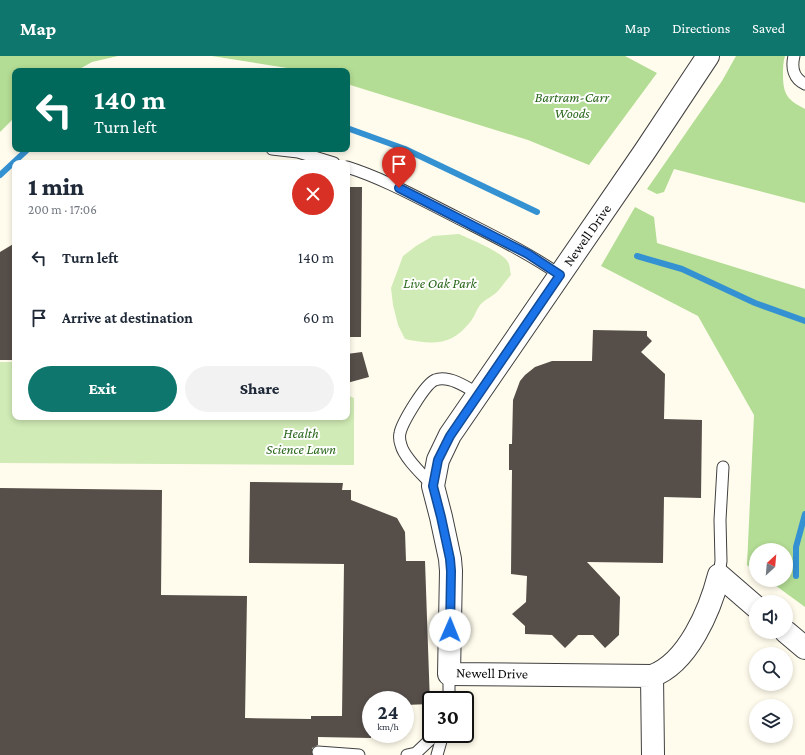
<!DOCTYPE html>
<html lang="en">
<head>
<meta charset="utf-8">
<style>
	:root { --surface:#fff; --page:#f2f2f3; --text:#1f2937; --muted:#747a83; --accent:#0f766e }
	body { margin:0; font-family:"Crimson Pro",serif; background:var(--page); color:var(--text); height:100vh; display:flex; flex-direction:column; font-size:15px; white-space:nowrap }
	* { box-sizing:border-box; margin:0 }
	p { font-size:13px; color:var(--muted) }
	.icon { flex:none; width:22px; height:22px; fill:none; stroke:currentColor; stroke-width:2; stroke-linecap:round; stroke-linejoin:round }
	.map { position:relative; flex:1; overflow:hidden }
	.sheet { position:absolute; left:12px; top:104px; width:338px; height:260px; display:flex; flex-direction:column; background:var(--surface); border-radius:8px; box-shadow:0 2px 6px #0003 }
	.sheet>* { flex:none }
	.banner { position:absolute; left:12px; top:12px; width:338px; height:84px; border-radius:8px; box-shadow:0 2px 6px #0003; background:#00695c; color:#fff; overflow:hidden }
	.needle { width:26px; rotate:26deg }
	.controls { position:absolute; left:749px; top:487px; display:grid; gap:8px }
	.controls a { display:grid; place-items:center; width:44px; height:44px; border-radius:50%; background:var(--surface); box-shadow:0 2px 6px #0003; font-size:20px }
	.speed { position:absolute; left:362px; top:635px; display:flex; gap:8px; font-size:20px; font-weight:700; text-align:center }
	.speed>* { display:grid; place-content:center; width:52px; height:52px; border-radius:50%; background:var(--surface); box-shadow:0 2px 6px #0003; line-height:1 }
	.speed small { font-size:10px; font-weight:400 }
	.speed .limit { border:2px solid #111; border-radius:6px; background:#fff; color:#111 }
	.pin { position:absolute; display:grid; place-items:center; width:34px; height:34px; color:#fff; margin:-41px -17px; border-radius:50% 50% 50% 0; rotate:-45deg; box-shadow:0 0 4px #0007 }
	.pin .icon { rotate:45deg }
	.me { position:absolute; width:44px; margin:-22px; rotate:1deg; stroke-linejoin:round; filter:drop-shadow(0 0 3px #0008) }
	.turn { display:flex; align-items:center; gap:14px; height:84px; padding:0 16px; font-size:18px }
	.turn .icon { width:52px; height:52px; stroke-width:2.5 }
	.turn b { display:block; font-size:28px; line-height:34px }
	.round { display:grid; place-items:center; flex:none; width:42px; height:42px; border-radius:21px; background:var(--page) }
	.head { display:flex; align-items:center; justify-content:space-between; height:68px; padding:0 16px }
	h1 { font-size:24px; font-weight:800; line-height:30px }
	.cta { display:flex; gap:8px; margin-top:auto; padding:8px 16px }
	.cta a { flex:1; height:46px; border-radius:24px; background:var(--accent); color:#fff; font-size:16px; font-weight:800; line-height:46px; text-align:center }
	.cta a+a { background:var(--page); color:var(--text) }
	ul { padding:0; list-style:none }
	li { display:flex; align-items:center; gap:12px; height:60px; padding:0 16px }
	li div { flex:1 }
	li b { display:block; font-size:15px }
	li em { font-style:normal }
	header { display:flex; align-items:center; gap:24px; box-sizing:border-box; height:56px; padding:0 20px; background:var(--accent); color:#fff }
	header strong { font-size:19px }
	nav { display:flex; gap:22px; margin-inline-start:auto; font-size:14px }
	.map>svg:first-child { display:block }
</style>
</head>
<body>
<header>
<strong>Map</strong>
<nav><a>Map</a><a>Directions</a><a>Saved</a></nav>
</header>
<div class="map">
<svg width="805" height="699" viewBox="0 0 805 699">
	<rect width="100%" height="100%" fill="#fffced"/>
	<!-- green -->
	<path fill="#d0ebb5" d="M459,178C470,183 502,196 508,206C510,209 510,215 511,219C506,224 502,231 497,236C492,241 485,243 480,249C476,254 475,260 471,265C452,290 433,289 405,283L398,269L393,249L391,232L403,200L416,190L433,180Z
		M0,306H15V361H347V339L354,342V409L0,407Z"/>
	<!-- forest -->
	<path fill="#b3dc94" d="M0,0H118L92,6L76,15H15V61L0,76Z
		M212,0H625L657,17L589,109L528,84L347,28V15H306Z
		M736,0H785C783,6 783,12 783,19C783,39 788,44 805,53V147L674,113L664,136L657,138L647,133L722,25Z
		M635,151L654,161L657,187L805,233V551L768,524H786V494H756V516L747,509L754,359L698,260L601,210Z"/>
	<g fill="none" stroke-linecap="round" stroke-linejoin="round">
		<!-- stream -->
		<path stroke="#3491d2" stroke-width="6" d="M347,72L405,93L537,156
			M0,119L28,93
			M637,200L682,213L755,247L805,265
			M796,520V491L805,458"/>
	</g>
	<!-- building -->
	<path fill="#564e49" d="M347,131H362L361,281H347Z
		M15,187V304H0V196Z
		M593,274L647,275V280L652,285L641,296L665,318L664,363L702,364L701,442L664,441L663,507L587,506L620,541L619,579L605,592L593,579H578L565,592L552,579L525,578V570L512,558L526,546L527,520L511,518L512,414H509V388H512L513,344L520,325L525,319L535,311L552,305H592Z
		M362,296L369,321L347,327V298Z
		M250,426L343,427L342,434H351V444L397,462L405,476L406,505H425L430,648L405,649V644H371V682L318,681V689L312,692V699H0V432L162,434L161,539L247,540L245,662L311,663V660H342L344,508L249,507Z"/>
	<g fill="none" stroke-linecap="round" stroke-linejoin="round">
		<defs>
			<path id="service" d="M794,0C791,12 794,23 805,28
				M272,93L298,96L334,107
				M347,111C385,123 420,143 456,161C491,179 527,196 560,219
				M433,430C424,420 404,402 401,389C400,386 399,381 400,377C402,367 425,328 435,324C449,319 467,331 478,338
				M719,519L721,505L720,464L723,411
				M449,644V618
				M318,696L359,699
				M407,699L416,697L436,678
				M437,699L443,678"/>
			<path id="minor" d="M708,0L645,95L450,379L438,404L433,430L441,461L450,503L451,515L449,618L652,620C688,607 710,554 719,519L756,551
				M786,576L805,592
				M652,620L653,699"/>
		</defs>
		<!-- service casing -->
		<use href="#service" stroke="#404040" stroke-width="13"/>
		<!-- minor casing -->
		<use href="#minor" stroke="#404040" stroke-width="24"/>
		<!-- service -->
		<use href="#service" stroke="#fff" stroke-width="11"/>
		<!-- minor -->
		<use href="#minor" stroke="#fff" stroke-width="22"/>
	</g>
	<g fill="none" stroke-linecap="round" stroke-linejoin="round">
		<defs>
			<path id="route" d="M399,132L528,198L560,219L450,380L438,404L433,430L441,461L450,503L451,515L450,574"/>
		</defs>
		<!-- route casing -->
		<use href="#route" stroke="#114b97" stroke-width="10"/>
		<!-- route -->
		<use href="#route" stroke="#1a73e8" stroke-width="7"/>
	</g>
	<g text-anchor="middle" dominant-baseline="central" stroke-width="4" stroke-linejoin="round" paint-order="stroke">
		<!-- park labels -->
		<g font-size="14" font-style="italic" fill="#2a671b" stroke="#fff">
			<text x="572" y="41">Bartram-Carr<tspan x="572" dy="16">Woods</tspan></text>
			<text x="440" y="227">Live Oak Park</text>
			<text x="301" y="377">Health<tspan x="301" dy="16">Science Lawn</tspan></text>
		</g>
		<!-- street labels -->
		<g font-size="14" fill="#0d0d0d" stroke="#fff">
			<text transform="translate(587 179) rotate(-55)">Newell Drive</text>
			<text transform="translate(492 617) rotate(1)">Newell Drive</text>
		</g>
	</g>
</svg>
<div class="controls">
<a><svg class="needle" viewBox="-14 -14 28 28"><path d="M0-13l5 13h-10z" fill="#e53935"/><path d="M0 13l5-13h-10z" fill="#747a83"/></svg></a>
<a><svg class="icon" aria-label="sound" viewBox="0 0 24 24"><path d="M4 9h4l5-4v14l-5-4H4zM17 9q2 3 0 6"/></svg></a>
<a><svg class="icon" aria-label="search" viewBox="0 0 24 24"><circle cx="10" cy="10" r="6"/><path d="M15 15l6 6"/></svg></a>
<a><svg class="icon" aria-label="layers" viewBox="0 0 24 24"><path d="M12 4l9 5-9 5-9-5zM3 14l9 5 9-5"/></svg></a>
</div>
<div class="speed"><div>24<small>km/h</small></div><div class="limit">30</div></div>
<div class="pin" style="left:399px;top:132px;background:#d93025"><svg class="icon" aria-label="arrive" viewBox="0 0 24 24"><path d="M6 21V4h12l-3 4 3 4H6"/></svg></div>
<svg class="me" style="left:450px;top:574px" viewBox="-20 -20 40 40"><circle r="19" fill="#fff"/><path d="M0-13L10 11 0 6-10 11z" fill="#1a73e8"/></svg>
<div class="banner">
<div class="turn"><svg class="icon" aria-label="left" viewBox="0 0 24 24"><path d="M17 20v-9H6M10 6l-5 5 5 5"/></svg><div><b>140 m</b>Turn left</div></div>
</div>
<section class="sheet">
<div class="head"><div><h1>1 min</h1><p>200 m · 17:06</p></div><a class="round" style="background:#d93025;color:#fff"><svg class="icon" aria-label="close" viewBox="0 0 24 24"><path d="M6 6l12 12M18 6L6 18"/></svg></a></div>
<ul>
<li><svg class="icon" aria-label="left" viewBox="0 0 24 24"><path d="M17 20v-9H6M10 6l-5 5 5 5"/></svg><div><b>Turn left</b></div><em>140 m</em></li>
<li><svg class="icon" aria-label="arrive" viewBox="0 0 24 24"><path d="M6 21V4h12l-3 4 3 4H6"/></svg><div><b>Arrive at destination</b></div><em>60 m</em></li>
</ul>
<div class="cta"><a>Exit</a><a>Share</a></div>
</section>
</div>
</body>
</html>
